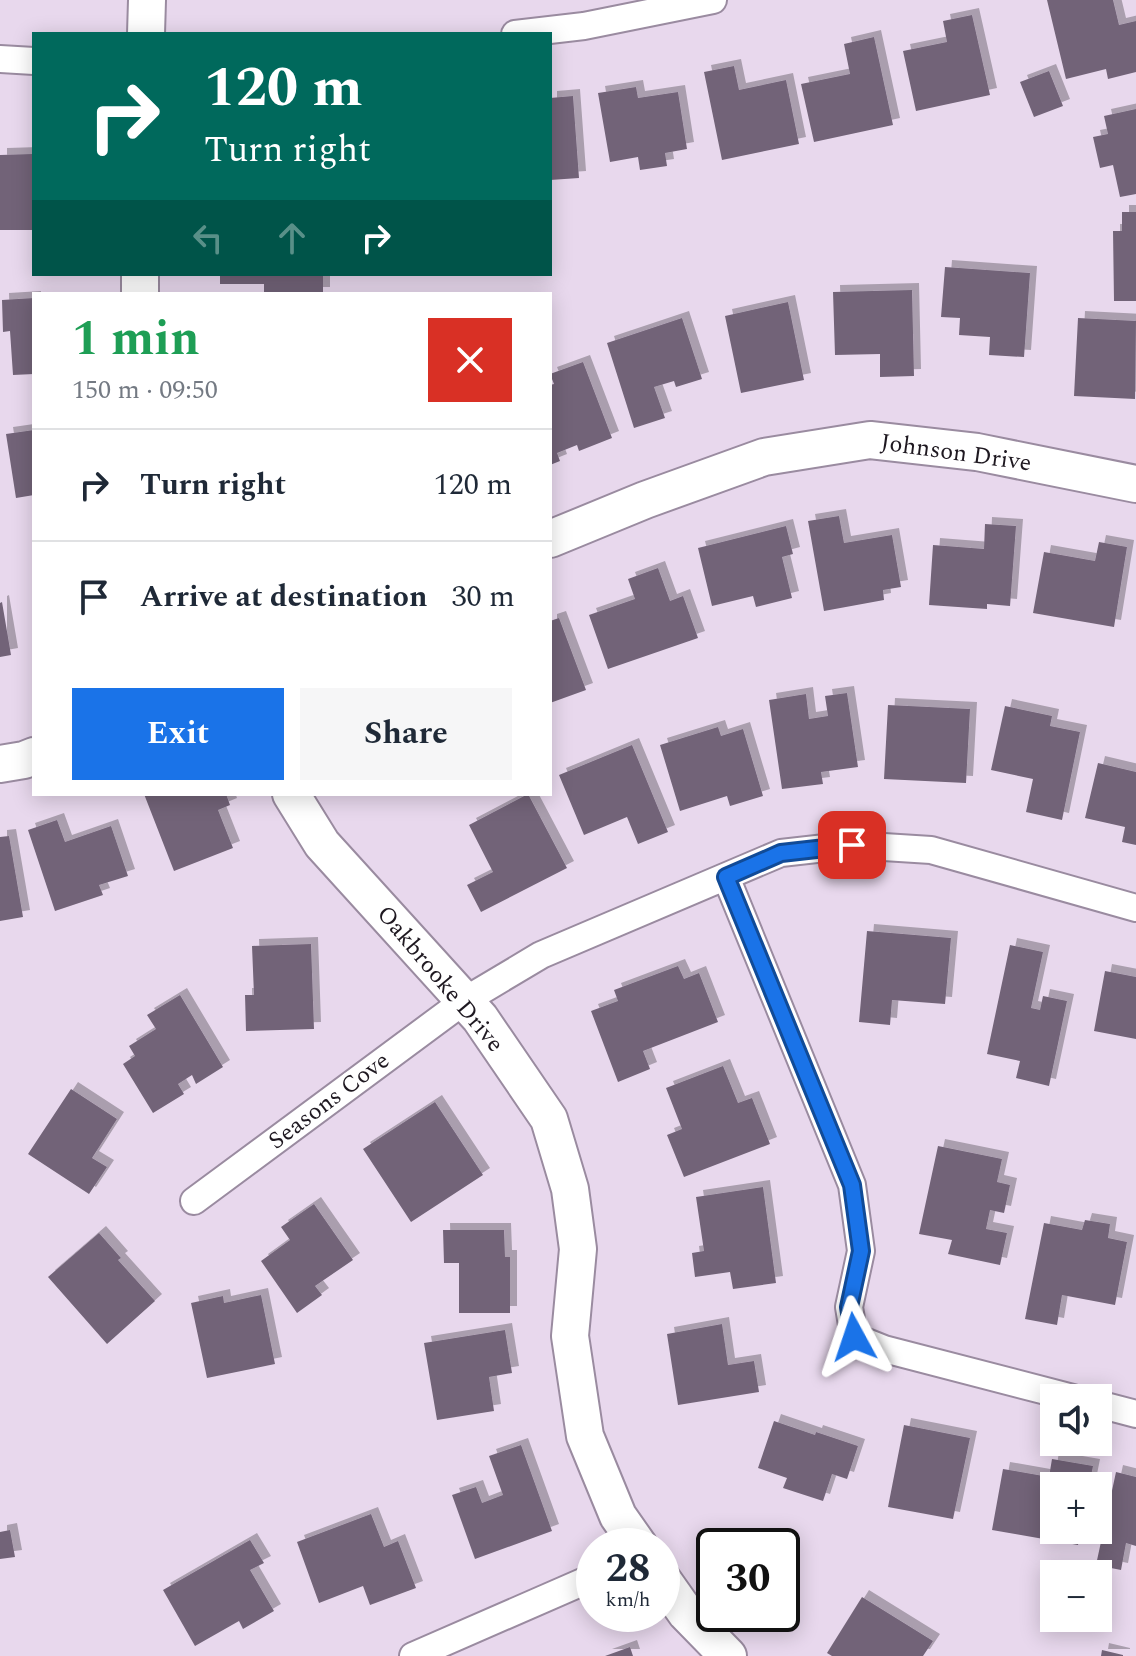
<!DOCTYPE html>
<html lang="en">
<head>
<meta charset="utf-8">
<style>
	:root { --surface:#fff; --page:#f6f6f7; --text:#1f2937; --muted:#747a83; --line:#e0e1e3; --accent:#1a73e8 }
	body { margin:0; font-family:Spectral,serif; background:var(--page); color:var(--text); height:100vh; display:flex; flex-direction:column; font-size:30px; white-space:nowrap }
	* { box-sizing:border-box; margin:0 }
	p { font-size:26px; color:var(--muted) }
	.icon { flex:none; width:44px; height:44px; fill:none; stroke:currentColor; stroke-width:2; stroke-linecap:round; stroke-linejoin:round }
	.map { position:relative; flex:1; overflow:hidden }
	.sheet { position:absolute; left:32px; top:292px; width:520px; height:504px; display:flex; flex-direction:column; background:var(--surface); border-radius:0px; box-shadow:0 4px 20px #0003 }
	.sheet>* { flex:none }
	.top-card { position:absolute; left:32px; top:32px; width:520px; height:244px; border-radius:0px; box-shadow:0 4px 20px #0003; background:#00695c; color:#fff; overflow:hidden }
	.tools { position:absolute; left:1040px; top:1384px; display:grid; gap:16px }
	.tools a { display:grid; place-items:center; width:72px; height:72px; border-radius:0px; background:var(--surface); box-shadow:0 4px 20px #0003; font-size:40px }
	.speed { position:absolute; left:576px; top:1528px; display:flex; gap:16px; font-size:40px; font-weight:700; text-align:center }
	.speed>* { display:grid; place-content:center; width:104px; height:104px; border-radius:50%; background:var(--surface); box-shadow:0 4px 20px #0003; line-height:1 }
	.speed small { font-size:20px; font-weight:400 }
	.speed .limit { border:4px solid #111; border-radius:12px; background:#fff; color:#111 }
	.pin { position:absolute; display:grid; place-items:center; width:68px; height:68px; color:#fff; margin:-34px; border-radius:16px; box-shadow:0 4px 12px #0006 }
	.me { position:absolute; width:88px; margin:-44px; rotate:355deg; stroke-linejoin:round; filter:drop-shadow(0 0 6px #0008) }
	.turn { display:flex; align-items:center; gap:28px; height:168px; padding:0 40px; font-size:36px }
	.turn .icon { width:104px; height:104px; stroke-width:2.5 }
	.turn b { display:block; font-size:56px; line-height:68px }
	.lanes { display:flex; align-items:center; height:76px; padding:0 40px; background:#0003; justify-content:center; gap:40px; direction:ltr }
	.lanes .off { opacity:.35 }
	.round { display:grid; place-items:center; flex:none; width:84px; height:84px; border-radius:0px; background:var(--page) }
	.overview { display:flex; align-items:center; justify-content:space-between; height:136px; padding:0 40px }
	h1 { font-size:48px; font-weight:700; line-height:60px; color:#1e9e55 }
	.action { display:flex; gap:16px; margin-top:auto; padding:16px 40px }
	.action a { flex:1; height:92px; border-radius:0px; background:var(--accent); color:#fff; font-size:32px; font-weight:700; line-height:92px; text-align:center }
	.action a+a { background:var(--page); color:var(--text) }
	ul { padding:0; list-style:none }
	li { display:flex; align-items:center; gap:24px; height:112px; padding:0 40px; border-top:2px solid var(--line) }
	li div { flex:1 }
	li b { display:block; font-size:30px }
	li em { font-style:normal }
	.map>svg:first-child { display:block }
</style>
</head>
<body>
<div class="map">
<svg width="1136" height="1656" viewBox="0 0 1136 1656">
	<defs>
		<filter id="shadow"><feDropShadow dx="7" dy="-7" stdDeviation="0" flood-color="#0004"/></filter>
	</defs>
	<rect width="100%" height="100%" fill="#e8d8ed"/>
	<!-- building -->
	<path fill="#726478" filter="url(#shadow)" d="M1047,0H1113L1119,25L1136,21V72L1108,79L1106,69L1066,79Z
		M972,15L990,95L916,111L903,51L947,42L943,21Z
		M874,37L893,125L814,142L801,84L850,74L844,44Z
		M734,66L739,90L786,80L799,144L722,160L704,72Z
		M1049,71L1063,106L1034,117L1020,82Z
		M636,87L638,98L678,92L687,149L665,153L667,166L640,170L638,157L610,162L598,93Z
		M573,96L579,178L550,180V98Z
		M1136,109V194L1120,197L1113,165L1100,168L1093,137L1108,134L1104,116Z
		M32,154V168H34V230H0V155Z
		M1122,212H1136V301H1114L1113,231H1122Z
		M945,267L1030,273L1024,357L989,355L990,337L959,335L960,318L941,317Z
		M220,274H323V294H264V284H220Z
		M912,290L914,376L880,377V354L835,355L833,292Z
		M34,298V374L13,375L10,331L3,332L2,300Z
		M788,302L804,380L741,393L725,316Z
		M682,318L702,379L676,387L674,381L654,387L665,418L634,428L607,343Z
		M1078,318L1136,321L1135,399L1074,396Z
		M583,362L612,438L579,451L577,445L557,453L560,461L550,465V385L554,384L550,374Z
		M34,430V495L16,498L6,434Z
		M839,516L844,543L892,535L901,587L883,590L884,600L824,611L808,521Z
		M985,524L1016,526L1010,606L987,604V609L929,605L933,545L984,549Z
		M786,526L793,554L782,557L792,598L756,607L753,596L712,606L698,548Z
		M1099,542L1127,547L1114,627L1033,613L1044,552L1095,561Z
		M658,568L670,601L683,596L698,638L608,669L589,615L635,599L628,579Z
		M2,602L11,655L0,657V603Z
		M559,618L586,690L550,703V621Z
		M847,693L858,767L821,772L823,784L782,789L769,700L806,694L809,719L828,716L825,696Z
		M888,705L970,709L966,783L884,779Z
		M1005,706L1052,716L1050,726L1080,732L1062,820L1026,812L1033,779L991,770Z
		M718,727L721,736L743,729L763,796L730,806L727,796L680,811L660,745Z
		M632,745L668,832L638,844L627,817L584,835L559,775Z
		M1098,763L1136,772V845L1122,842L1125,827L1085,818Z
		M144,794H226L230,805L218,810L233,848L174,871Z
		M528,794L567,868L481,912L467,885L493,872L469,825Z
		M57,820L65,842L111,826L128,876L99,885L103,895L55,911L28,830Z
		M9,836L23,917L0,921V837Z
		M867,931L951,938L945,1004L892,1000L890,1025L859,1022Z
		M311,944L314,1029L246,1031L245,995H254L252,946Z
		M1010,945L1043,952L1031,1008L1040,1010L1043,996L1067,1001L1049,1086L1016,1078L1020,1061L987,1054Z
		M678,966L684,979L699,973L718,1022L643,1051L650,1069L618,1082L591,1011L618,1001L614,990Z
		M1105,971L1136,977V1039L1094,1031Z
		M180,995L223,1067L196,1084L192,1075L178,1084L184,1094L153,1113L123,1064L135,1056L129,1046L156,1029L147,1015Z
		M723,1066L738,1103L752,1098L770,1144L684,1177L667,1135L682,1129L666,1088Z
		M71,1089L117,1119L92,1158L107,1167L89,1194L28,1154Z
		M435,1102L483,1175L411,1222L363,1149Z
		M938,1146L1002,1159L997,1182L1010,1185L1004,1213L990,1210L986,1229L1007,1233L1000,1265L948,1254L952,1240L919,1234Z
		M763,1187L776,1283L733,1289L730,1272L695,1277L692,1253L704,1251L696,1197Z
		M314,1204L353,1260L315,1286L322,1295L297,1313L261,1261L290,1240L281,1227Z
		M1085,1220L1110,1224L1108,1238L1127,1242L1115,1305L1062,1295L1057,1325L1025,1319L1044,1223L1082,1230Z
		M443,1230H504L505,1257H510V1313H459V1263H444Z
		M99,1233L121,1258L118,1260L155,1301L107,1344L48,1277Z
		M261,1295L275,1364L207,1378L191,1303L223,1296L224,1303Z
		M722,1324L728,1365L754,1361L759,1392L678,1405L667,1334Z
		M505,1330L512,1373L489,1377L494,1411L437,1420L424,1343Z
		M774,1421L815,1435L816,1432L858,1446L847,1479L832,1474L823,1501L783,1488L787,1478L758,1468Z
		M904,1425L970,1438L953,1519L888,1507Z
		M521,1445L552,1531L475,1559L452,1495L476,1487L482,1503L503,1495L489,1456Z
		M1052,1459L1093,1466L1089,1486H1054V1530H1081L1078,1545L992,1530L1003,1469L1049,1477Z
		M1116,1472L1136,1477V1546L1126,1543L1121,1570L1096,1565Z
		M371,1514L384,1547L398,1541L416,1588L370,1605L363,1586L319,1603L297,1542Z
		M10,1530L15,1557L0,1559V1532Z
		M250,1540L264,1563L250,1570L274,1611L243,1629L239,1621L195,1646L163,1590Z
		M862,1597L933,1641L923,1656H832L827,1653Z
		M630,1647L633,1656H605Z
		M1102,1650L1123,1655V1656H1101Z"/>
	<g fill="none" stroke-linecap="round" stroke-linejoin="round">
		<defs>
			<path id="street" d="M515,34L584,26L713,0
				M0,59L34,61
				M726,877L852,1185L861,1251L849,1307L854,1337L884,1349L1073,1398
				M194,1201L464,1001L541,955L781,853L852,845L931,850L1136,908
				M1098,1404L1136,1414
				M413,1656L594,1577"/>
			<path id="secondary" d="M146,34L147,0
				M140,294V274
				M550,539L645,500L764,457L870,440L977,452L1136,484
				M0,764L24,760L34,756
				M291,794L322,844L480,1018L549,1119L570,1189L578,1249L570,1336L585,1436L618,1516L639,1546
				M662,1579L686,1613L728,1656"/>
		</defs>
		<!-- street casing -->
		<use href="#street" stroke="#9a8ba0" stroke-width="30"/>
		<!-- secondary casing -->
		<use href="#secondary" stroke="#9a8ba0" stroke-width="40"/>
		<!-- street -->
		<use href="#street" stroke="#fff" stroke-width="26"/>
		<!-- secondary -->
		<use href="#secondary" stroke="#fff" stroke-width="36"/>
	</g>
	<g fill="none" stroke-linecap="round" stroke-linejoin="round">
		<defs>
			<path id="route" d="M852,845L781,853L726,877L852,1185L861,1251L849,1307L854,1337"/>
		</defs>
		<!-- route casing -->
		<use href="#route" stroke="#114b97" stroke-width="20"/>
		<!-- route -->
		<use href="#route" stroke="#1a73e8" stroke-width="14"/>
	</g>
	<g text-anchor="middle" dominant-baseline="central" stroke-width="7" stroke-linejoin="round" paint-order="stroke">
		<!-- street labels -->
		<g font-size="24" fill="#1e1820" stroke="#fff">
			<text transform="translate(956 453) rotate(8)">Johnson Drive</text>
			<text transform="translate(440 979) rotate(50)">Oakbrooke Drive</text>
			<text transform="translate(329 1101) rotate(-37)">Seasons Cove</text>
		</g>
	</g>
</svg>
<div class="tools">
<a><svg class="icon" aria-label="sound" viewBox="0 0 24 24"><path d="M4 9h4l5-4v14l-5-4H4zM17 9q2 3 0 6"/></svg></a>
<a>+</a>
<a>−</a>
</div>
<div class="speed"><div>28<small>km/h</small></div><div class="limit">30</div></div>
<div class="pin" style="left:852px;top:845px;background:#d93025"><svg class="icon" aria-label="arrive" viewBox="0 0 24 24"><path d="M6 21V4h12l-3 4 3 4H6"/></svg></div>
<svg class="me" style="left:854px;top:1337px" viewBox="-20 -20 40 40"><path d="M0-17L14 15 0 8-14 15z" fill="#1a73e8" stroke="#fff" stroke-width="4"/></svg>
<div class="top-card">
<div class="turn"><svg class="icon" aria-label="right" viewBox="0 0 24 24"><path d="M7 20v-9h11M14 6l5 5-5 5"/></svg><div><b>120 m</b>Turn right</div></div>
<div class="lanes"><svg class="icon off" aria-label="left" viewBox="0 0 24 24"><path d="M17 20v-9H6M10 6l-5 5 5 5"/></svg><svg class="icon off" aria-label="ahead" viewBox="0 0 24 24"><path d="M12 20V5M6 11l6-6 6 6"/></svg><svg class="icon" aria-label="right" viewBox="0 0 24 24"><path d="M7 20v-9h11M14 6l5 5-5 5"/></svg></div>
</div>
<section class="sheet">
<div class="overview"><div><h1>1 min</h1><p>150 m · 09:50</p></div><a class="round" style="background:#d93025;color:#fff"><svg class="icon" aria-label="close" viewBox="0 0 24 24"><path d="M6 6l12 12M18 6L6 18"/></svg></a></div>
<ul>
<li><svg class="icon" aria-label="right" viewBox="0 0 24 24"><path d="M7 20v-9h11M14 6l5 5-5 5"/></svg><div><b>Turn right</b></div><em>120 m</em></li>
<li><svg class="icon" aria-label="arrive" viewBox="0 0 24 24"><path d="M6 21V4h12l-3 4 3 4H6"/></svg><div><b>Arrive at destination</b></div><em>30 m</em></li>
</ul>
<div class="action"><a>Exit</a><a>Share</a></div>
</section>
</div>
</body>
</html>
